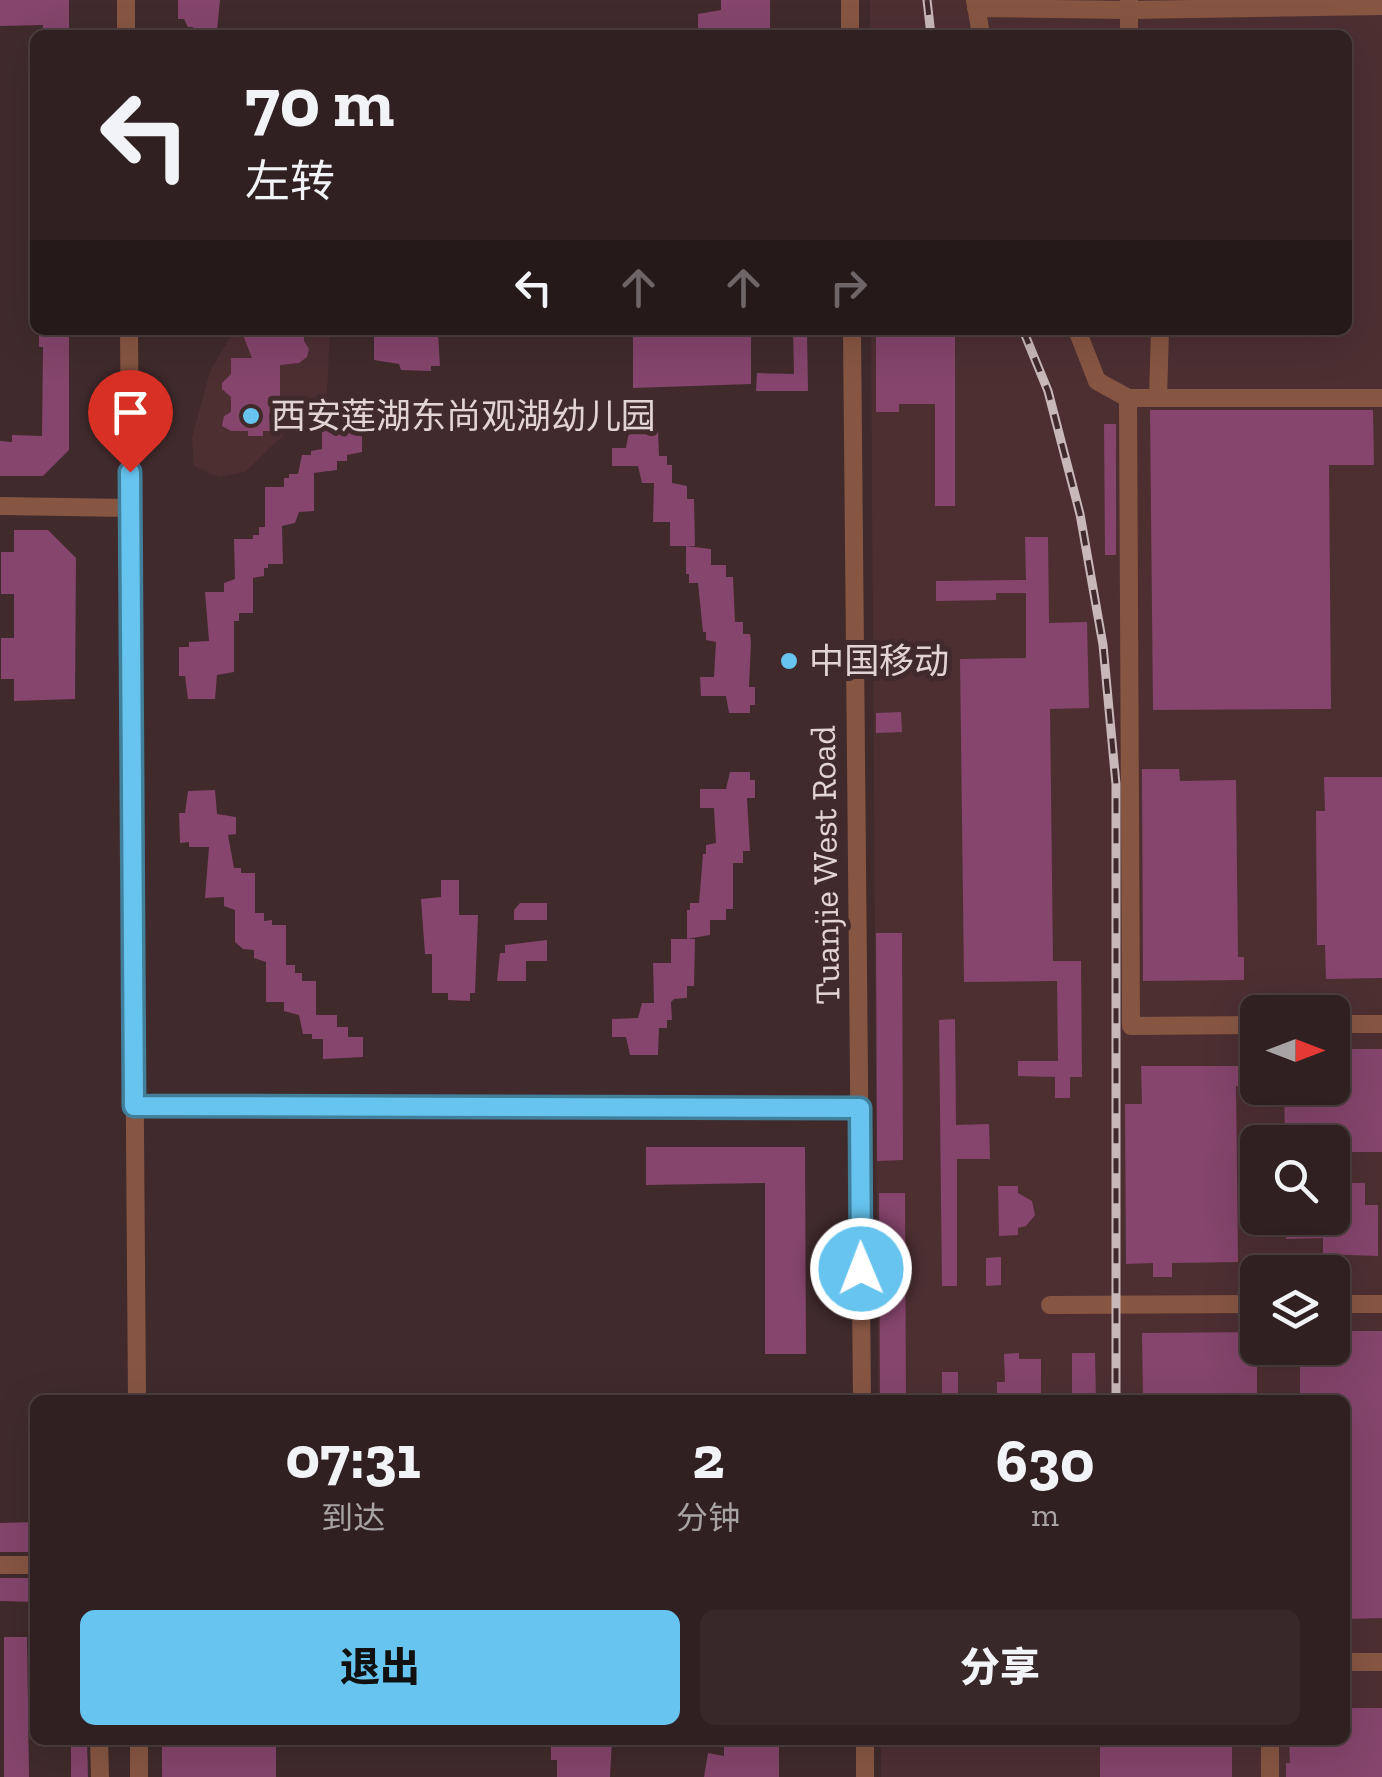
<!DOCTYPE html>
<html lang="zh">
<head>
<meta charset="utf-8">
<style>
	:root { --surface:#302021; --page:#38282a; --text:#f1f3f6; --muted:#a8a3a5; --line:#4b3e3f; --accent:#66c4ef }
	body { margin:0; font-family:"Zilla Slab","Noto Sans SC",serif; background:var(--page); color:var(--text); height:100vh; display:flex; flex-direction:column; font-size:38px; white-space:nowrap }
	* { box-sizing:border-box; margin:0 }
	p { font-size:32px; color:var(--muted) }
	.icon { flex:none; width:55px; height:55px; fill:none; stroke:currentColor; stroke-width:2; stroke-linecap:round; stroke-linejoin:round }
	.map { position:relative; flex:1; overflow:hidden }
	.drawer { position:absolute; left:30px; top:1395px; width:1320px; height:350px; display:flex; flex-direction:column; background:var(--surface); border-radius:15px; box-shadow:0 10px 40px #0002,0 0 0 2px var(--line) }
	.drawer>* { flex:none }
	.guide { position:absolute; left:30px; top:30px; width:1322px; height:305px; border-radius:15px; box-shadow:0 10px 40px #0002,0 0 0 2px var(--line); background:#302021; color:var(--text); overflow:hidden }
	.needle { width:65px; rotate:90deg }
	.controls { position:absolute; left:1240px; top:995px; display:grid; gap:20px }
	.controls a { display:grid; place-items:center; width:110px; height:110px; border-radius:15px; background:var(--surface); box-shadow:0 10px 40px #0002,0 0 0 2px var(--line); font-size:50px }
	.pin { position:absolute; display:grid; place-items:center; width:85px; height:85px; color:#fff; margin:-102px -42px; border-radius:50% 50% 50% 0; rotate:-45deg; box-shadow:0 0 10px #0007 }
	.pin .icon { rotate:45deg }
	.me { position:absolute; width:110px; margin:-55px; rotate:359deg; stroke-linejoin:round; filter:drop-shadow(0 0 8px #0008) }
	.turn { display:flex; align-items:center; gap:35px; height:210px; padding:0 50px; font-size:45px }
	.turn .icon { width:130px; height:130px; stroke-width:2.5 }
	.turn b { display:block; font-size:70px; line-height:85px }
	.lanes { display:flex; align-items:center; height:95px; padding:0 50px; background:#0003; justify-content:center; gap:50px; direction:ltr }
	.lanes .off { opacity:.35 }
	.eta { display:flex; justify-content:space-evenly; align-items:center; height:170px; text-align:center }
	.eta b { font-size:60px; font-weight:800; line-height:70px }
	.button { display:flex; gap:20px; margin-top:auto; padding:20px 50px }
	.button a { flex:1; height:115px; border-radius:15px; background:var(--accent); color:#111; font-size:40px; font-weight:800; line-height:115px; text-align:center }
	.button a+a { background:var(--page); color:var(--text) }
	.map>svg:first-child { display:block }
</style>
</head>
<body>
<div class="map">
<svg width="1382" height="1777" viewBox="0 0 1382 1777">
	<rect width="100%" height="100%" fill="#402a2c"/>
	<!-- built -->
	<path fill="#4d2f32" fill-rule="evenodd" d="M870,0H1382V1777H881V1740H1345V1400H878L871,330H1348V35H870ZM1258,1012H1332V1088H1258ZM1258,1142H1332V1218H1258ZM1258,1272H1332V1348H1258Z
		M234,330H330L327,393L245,472L219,477L194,466L192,438L210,371Z"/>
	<!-- building -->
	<path fill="#85456c" d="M0,0H69V35H43V25L0,26Z
		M178,0H220L217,31H209V35L193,32V27H188L184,19H178Z
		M721,0H770V35H698V14L721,10Z
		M39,330H69V450L43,476H0V441L12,442V435L42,436L43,347H39Z
		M241,330H304V341L309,349L307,357L299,363L280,365V413L269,414L270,431H263V436H248V431H231L222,426L224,416L231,412V397L222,389V383L231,374V358H252Z
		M374,330L438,332L440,366H431V371L401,370L399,364L374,360Z
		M633,330H751V384L633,388Z
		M793,330H807L808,391H756L757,373L794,374Z
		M876,330H955V506H935V404H899V412H876Z
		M1150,410H1373L1374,465H1329L1331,709L1153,710Z
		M1104,424H1116V555H1105Z
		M322,430L362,434V452L347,455V461H337V470L314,473V511L299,512L295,523L282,526L283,564H268V568H264V576L253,578V613H239V621H234V672L217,675L215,699H188L185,676H179V647H189V642L209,641L205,592H224V583L235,579L234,539H253V535H259V527H265V487H284V478H289V474H298L302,455H311V451L322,449Z
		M629,431H658L659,456H667V465H672V483L687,486V499H694L695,546H670V522H653L654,483H642L638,466H612V448H626Z
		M14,530H48L76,558L75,699L14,701V679H1V638H14V594H1V552H14Z
		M1025,537H1048L1049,623L1087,622L1089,708L1050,709L1053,961H1081L1082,1077H1070V1098H1055V1077L1018,1076V1061H1058L1057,981L964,982L960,659L1026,658V593H996V600L936,601V581L1026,580Z
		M686,546L711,549V565H726V577H733L735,622H743V634H750L751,642L749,687H755V705H750V713H729L726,696H701L700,677H714L716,642L706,640V632H703L698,583H689V574H686Z
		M901,712L902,732L876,733V713Z
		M1142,769H1179L1180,781L1236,780L1238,957H1244V980L1143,981Z
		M730,772H750V780H755V798H747L750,851H743V863H733V909H726V920H710V935L687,939V910H690V903H699L703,854H706V845L716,843L714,808H700V789H726Z
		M1324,777H1382V978L1326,979L1325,945H1317L1316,811H1325Z
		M215,790L217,814L236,817V834L228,835L234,868H241V873H255V913H264V921L272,920V925H286V965H295V973H302V981H316V1015H337V1027H348V1037H363V1057L323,1059V1039H312V1034H303L299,1015L284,1011V1002H266V962L254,958V950L243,949L235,942V910L224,906V897L205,898L209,847H189V842L180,843L179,813H185L188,791Z
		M441,880H459V915H478L475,993H470V1001L448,1000V993H432V954H425L421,899L441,897Z
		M520,903H547V920H514V910Z
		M876,933H902L903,1160L877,1161Z
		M671,939H695L694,986H687V998L674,999L671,1002L672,1020H667V1028H659L658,1055H630L626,1037H612V1019L638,1018L642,1003H654L653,963H671Z
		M547,940V961H526V981H497L500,953H505V945Z
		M955,1019L956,1125L989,1124L990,1159H957V1286H942L939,1020Z
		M1332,1049H1382V1152H1332V1142H1285L1284,1088H1332Z
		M1141,1066H1241V1086H1236L1238,1262L1172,1263V1277H1153V1263L1126,1264L1125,1104H1142Z
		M646,1147H805L806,1354H765V1183L646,1185Z
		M1332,1183H1365V1205H1378V1256L1323,1254V1238L1286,1239V1218H1332Z
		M998,1186H1018V1193L1032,1201L1035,1215L1026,1226L1018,1228V1235L999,1236Z
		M879,1193H905L906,1400H880Z
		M1001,1257V1285L986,1286V1258Z
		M1332,1331H1382V1618L1345,1619V1400H1300V1363L1282,1364V1348H1332Z
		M1257,1332V1400H1143L1142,1333Z
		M1019,1353V1359H1041V1400H997V1382H1005L1004,1354Z
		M1072,1353H1095L1096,1400H1072Z
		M942,1372H958V1400H942Z
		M35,1522V1552H0V1523Z
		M0,1578H35V1602L0,1601Z
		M4,1637H27L29,1777H4Z
		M1345,1708H1382V1777H1286V1763H1290L1289,1740H1345Z
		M71,1740H87L88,1777H71Z
		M162,1740H276V1777H162Z
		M568,1740H612L610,1777H557V1760H551V1742Z
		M724,1740H779V1777H704L708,1753L724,1756Z
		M1100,1740H1232V1777H1100Z"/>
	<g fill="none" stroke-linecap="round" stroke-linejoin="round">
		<!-- minor -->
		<path stroke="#875643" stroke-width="18" d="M126,0V35
			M850,0V35
			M975,0L981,35
			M1129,1V35
			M976,8L1129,10L1382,6
			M129,330L137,1400
			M852,330L862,1400
			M1077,330L1097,381L1128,398
			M1158,398L1160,330
			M0,506L130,508
			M1332,1024H1382
			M1258,1025L1131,1026L1128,398H1382
			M134,1106L859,1108
			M1332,1304H1382
			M1050,1305L1258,1304
			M0,1565H35
			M1345,1662H1382
			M99,1740L100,1777
			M139,1740V1777
			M865,1740V1777
			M1270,1740V1777"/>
		<defs>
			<path id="rail" d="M927,0L931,35
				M1023,330L1048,391L1080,514L1103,645L1116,784V1400"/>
		</defs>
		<!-- rail casing -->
		<use href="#rail" stroke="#c8b8ba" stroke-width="9"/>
		<!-- rail -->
		<use href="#rail" stroke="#402a2c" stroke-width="5" stroke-dasharray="15" stroke-linecap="butt"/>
	</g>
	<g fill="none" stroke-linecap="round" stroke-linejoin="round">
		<defs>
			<path id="route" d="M130,472L134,1106L860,1108L861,1269"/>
		</defs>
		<!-- route casing -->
		<use href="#route" stroke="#427f9b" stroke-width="25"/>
		<!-- route -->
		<use href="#route" stroke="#66c4ef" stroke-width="18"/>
	</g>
	<!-- markers -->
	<g fill="#66c4ef" stroke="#402a2c" stroke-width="4">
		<circle cx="251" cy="416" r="10"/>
		<circle cx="789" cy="661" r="10"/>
	</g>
	<g text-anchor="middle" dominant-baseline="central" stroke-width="10" stroke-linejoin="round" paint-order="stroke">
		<!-- poi labels -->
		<g font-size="35" fill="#e2d3d4" stroke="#402a2c" text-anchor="start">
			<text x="271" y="416">西安莲湖东尚观湖幼儿园</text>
			<text x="809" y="661">中国移动</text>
		</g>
		<!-- street labels -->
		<g font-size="35" fill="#e2d3d4" stroke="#402a2c">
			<text transform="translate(825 865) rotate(-91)">Tuanjie West Road</text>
		</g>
	</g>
</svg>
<div class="controls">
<a><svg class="needle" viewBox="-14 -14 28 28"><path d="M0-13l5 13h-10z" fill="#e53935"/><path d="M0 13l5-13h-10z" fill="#a8a3a5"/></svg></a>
<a><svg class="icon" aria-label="search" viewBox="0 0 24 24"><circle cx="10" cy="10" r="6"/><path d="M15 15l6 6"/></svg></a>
<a><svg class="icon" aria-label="layers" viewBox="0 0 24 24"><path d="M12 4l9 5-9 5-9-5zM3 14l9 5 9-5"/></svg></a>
</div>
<div class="pin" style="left:130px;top:472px;background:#d93025"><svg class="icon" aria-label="arrive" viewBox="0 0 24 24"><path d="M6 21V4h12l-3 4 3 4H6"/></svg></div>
<svg class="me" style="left:861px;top:1269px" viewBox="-20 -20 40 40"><circle r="17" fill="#66c4ef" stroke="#fff" stroke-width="3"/><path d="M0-11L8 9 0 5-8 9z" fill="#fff"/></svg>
<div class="guide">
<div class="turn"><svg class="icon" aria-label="left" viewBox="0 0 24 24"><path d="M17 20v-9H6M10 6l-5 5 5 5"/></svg><div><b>70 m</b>左转</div></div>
<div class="lanes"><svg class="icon" aria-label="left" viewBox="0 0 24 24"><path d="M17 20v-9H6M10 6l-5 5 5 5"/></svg><svg class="icon off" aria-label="ahead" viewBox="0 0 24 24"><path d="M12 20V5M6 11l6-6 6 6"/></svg><svg class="icon off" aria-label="ahead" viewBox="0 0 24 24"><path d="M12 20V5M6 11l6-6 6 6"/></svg><svg class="icon off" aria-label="right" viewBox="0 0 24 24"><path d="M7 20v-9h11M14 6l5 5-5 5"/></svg></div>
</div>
<section class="drawer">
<div class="eta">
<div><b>07:31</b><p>到达</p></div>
<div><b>2</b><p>分钟</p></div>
<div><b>630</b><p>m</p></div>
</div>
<div class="button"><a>退出</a><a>分享</a></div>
</section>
</div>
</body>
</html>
